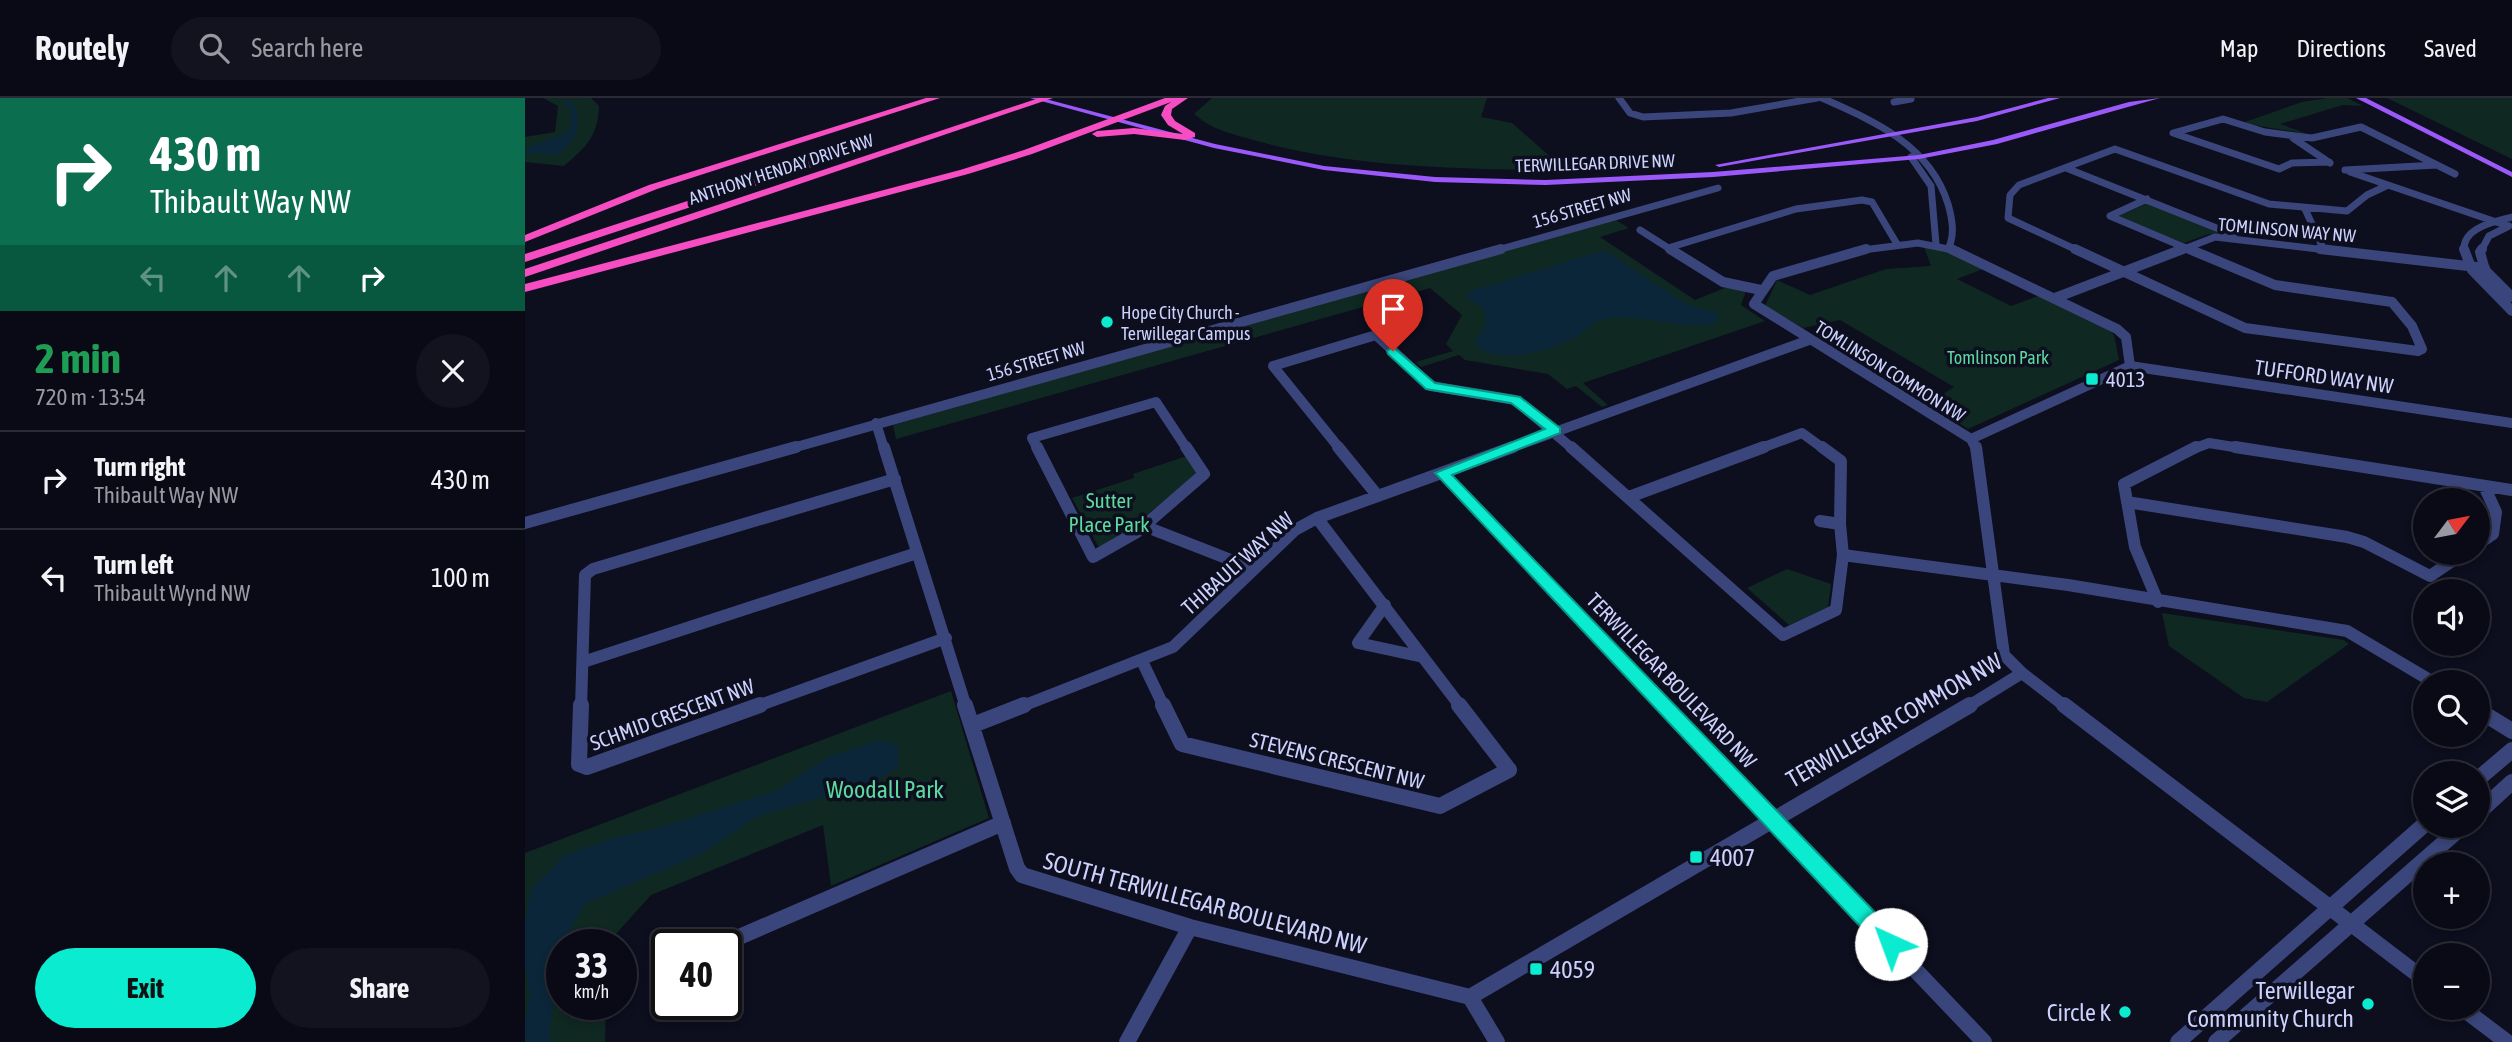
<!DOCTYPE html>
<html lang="en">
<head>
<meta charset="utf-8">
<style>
	:root { --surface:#0a0a16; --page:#13131f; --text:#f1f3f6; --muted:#999aa1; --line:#2a2b35; --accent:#0bebd0 }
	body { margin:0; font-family:"Asap Condensed",sans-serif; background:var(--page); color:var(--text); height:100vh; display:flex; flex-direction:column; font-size:26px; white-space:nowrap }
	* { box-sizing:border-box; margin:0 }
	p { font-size:23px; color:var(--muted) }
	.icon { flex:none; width:38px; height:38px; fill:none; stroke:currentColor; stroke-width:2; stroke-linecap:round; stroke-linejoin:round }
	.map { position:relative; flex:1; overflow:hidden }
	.sheet { display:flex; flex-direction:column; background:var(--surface); width:525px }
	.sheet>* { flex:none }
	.hud { background:#0b6e4f; color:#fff; overflow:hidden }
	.needle { width:46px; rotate:58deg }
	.tools { position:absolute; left:1888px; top:390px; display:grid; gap:14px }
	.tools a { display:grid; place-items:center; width:77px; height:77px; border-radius:50%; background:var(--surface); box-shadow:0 4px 10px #0003,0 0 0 2px var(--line); font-size:35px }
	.speed { position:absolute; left:21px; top:831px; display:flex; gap:14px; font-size:35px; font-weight:700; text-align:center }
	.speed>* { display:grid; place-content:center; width:91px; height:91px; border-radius:50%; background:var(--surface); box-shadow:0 4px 10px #0003,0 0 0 2px var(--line); line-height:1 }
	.speed small { font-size:18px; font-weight:400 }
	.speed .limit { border:4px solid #111; border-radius:10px; background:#fff; color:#111 }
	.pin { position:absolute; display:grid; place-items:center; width:60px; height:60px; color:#fff; margin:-72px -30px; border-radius:50% 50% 50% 0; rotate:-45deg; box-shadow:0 0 7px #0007 }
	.pin .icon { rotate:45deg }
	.me { position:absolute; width:77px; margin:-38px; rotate:317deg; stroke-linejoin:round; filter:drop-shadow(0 0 5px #0008) }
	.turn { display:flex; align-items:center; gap:24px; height:147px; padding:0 35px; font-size:32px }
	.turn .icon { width:91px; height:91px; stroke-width:2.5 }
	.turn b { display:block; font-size:49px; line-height:60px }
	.lanes { display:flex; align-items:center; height:66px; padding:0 35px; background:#0003; justify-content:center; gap:35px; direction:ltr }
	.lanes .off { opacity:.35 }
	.round { display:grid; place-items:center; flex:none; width:74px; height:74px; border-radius:37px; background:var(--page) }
	.overview { display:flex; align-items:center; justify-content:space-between; height:119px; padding:0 35px }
	h1 { font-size:42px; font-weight:700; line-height:52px; color:#1e9e55 }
	.action { display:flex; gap:14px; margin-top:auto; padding:14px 35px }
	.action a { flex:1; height:80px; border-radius:42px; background:var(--accent); color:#111; font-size:28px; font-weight:700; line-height:80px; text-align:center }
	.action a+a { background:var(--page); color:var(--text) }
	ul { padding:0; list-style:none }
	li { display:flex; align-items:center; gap:21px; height:98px; padding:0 35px; border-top:2px solid var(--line) }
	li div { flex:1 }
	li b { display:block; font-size:26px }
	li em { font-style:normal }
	header { display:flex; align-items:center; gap:42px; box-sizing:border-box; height:98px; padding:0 35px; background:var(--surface); border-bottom:2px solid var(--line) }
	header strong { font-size:33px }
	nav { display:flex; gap:38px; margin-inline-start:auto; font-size:24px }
	.search { width:490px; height:63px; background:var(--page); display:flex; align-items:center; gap:18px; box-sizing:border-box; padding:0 24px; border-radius:38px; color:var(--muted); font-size:26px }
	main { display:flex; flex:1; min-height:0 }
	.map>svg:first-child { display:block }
</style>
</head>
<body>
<header>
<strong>Routely</strong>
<div class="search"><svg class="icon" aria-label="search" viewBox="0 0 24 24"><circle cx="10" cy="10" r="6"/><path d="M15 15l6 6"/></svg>Search here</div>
<nav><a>Map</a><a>Directions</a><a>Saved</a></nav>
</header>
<main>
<section class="sheet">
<div class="hud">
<div class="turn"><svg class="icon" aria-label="right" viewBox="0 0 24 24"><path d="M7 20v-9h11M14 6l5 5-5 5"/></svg><div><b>430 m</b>Thibault Way NW</div></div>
<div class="lanes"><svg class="icon off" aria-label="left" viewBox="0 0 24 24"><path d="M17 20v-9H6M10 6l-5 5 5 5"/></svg><svg class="icon off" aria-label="ahead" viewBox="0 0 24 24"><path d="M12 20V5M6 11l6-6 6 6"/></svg><svg class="icon off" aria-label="ahead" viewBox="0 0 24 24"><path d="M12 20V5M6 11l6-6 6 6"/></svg><svg class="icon" aria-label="right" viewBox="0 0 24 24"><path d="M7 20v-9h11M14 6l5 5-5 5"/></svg></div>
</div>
<div class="overview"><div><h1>2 min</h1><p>720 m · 13:54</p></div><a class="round"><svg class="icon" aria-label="close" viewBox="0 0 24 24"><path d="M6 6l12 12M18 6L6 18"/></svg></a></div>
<ul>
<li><svg class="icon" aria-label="right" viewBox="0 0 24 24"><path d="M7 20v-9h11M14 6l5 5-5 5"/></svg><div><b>Turn right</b><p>Thibault Way NW</p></div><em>430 m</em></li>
<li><svg class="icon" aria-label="left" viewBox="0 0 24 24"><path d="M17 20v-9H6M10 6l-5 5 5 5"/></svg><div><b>Turn left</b><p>Thibault Wynd NW</p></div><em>100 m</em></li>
</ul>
<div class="action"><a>Exit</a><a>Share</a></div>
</section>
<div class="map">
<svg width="1987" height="944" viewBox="0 0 1987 944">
	<rect width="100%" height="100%" fill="#0d0e1e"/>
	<!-- green -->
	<path fill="#102822" d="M18,0H66L74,8C73,39 61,49 39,68L0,64V39L30,34L33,8Z
		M687,0H962L956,19L987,25L1042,73C938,70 833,71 732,43C708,36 689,33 669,16Z
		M1803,0H1822L1838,8L1818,7L1755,26L1783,36L1717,25L1777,4Z
		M1862,0H1987V61Z
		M1623,105L1700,137L1684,136L1659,145L1592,119Z
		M1089,121L1104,130L1075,139L1170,202L1202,189L1221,193L1216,207L1240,223L1058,285L1083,307L1077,309L1051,288L1042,291L1023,276L940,262L934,257L896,269L891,264L928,253L921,246L937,217L905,190L371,341L368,327Z
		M1399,149L1426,155L1458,171L1432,181L1486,208L1513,198L1585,233L1589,237L1594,262L1443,331L1403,306L1429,289L1315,222L1278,230L1240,208L1252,182L1285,197L1361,171L1406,168Z
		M662,358L673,375L584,448H573L547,400L609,380L608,376Z
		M1262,471L1306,486L1303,509L1264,527L1222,490Z
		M1637,515L1819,542L1824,546L1742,604L1719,600L1644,548Z
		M426,593L464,720L306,788L298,727L126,797L81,847H37V906L81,907L80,944H0V755Z"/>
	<!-- water -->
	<path fill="#0b2639" d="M37,0L46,3C60,23 51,44 31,57L0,55L1,52C14,41 34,42 46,31V13Z
		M1076,153L1082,154L1163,207L1194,216L1192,223C1176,237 1106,212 1076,222C1065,225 1059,235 1049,240C1027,252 965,272 950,243L961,227L959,211L941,198L943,194Z
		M353,642L372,647L374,669L332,694L298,699L231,719L178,755L60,806L34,850L24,944H0V924L5,898L0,867V824L6,791L39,758L82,742L136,729L253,692L303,659Z"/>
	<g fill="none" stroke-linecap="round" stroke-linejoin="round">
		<!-- minor-far3 -->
		<path stroke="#3a467b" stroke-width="7" d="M1094,0L1105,15L1118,19L1206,15L1292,0
			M1297,0C1349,23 1405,47 1423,106C1427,120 1430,135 1424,149
			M1369,4L1386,1
			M1768,40L1805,65
			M1386,59L1406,88L1411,146
			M1804,64L1767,65L1754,71L1648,35L1698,21L1740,34L1787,40L1836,29L1912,67L1820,72
			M1912,67L1930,76
			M1541,70L1709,137
			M1825,74L1983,128
			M1622,101L1585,118L1668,153
			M1780,111L1798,150
			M1115,132L1148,153
			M1143,150L1271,111L1337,102L1347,104L1372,146
			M969,153L1193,90
			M1330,153L1393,145L1433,153
			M1554,153L1483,120L1485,97L1494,87L1590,51L1744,106L1822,113L1842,97L1861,88
			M1654,153L1690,139L1810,153
			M1939,153C1937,129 1970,124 1987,119
			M1956,153L1964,138L1984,128"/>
		<!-- minor-far2 -->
		<path stroke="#3a467b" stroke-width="10" d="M1145,151L1198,184L1236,192
			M1341,151L1248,178L1229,206L1446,341L1605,268L1601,239L1592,231L1426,151
			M1550,151L1720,230L1893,253L1897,251L1887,228L1867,204L1750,187L1664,151
			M1795,151L1960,170
			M1939,151L1947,172L1987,213
			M1957,151L1955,154L1960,172L1987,199
			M1530,200L1658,151
			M851,237L876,230
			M1605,268L1987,325
			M351,325L359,351
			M1446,341L1451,351
			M264,351L976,151
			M513,351L507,340L631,304L662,351
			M815,351L748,268L851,237L906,288L990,302L1048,351
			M983,351L1284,242
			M1234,351L1277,335L1299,351
			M1668,351L1684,345L1721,351"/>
		<!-- minor-far1 -->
		<path stroke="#3a467b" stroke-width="12" d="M359,349L441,609
			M512,349L568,459L612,434L679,376L661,349
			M813,349L852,397
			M1046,349L1258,537L1311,512L1318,457L1315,426L1316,363L1297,349
			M1451,349L1479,557L1497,575
			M1710,349L1987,392
			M917,375L1140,609
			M1104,399L1239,349
			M1602,404L1822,439L1839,444L1905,478L1939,455
			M792,420L936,609
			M1295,423L1315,426
			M0,425L271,349
			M619,428L729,471
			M1953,446L1968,436L1971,414L1959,388
			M1318,457L1543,487L1822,533L1908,584
			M1633,504L1610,449L1599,386L1671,349
			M860,507L833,545L898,559
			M617,563L639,609
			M58,564L392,455
			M56,609L60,477L68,471L370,381
			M230,609L421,540
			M495,609L648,549L770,432L792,420L988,349
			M1442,609L1497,575L1541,609"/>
		<!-- minor -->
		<path stroke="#3a467b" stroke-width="16" d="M56,607L54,666L62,669L235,607
			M440,607L492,770L497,777L665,829L945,899
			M638,607L657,646L915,708L984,672L934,607
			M1138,607L1459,944
			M1539,607L1900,882
			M1953,612L1987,633
			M448,627L499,607
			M1953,681L1987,652
			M1953,715L1987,684
			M198,846L478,725
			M945,899L1445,607
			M945,899L972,944
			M1937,910L1982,944
			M602,944L665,829
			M1653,944L1900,726
			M1691,944L1938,728"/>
		<!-- major -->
		<path fill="#9a59f8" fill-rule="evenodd" d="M505,0H517L690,46L799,68L910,79L1021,82L1188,74L1394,57L1468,42L1604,4L1635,0L1472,46L1394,61L1188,79L1021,87L910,84L799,72L689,50Z
			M1523,0H1535L1452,23L1194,69L1190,67L1452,19Z
			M1831,0H1841L1987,74V79Z"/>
		<!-- highway -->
		<path fill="#f74dc3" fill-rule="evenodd" d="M401,0H415L132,91L0,144V137L124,87Z
			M514,0H528L0,179V171Z
			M640,0H663L647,11L646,17L650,23L670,35V39L660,42L609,36L572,39L567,36L572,33L609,30L658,36L643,27L636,17L640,8L646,4L507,56L443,76L0,194V186L435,72L499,52Z
			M319,52L323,53V57L0,164V156Z"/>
	</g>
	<!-- route -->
	<path fill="#0bebd0" stroke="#079987" stroke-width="2" d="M868,249L910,285L995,299L1035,330V335L927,377L1374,839L1377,846L1374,853L1366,856L1358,853L910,375L1020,331L986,305L901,291L863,256L862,253Z"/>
	<!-- markers -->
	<g fill="#0bebd0" stroke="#0d0e1e" stroke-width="2.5">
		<circle cx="582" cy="224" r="7"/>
		<rect x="1560" y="274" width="14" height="14" rx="3.5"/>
		<rect x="1164" y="752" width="14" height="14" rx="3.5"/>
		<rect x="1004" y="864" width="14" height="14" rx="3.5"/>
		<circle cx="1843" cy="906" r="7"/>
		<circle cx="1600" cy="914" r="7"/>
	</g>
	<g text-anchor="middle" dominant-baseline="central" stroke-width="7" stroke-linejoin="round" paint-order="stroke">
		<!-- far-street labels -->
		<g font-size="18" fill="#ccd1fd" stroke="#0d0e1e">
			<text transform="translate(1070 65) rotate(-2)">TERWILLEGAR DRIVE NW</text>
			<text transform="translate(256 71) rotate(-18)">ANTHONY HENDAY DRIVE NW</text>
			<text transform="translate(1057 110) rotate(-16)">156 STREET NW</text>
			<text transform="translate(1762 132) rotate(5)">TOMLINSON WAY NW</text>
			<text transform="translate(511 263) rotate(-16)">156 STREET NW</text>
			<text transform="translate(1365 273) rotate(32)">TOMLINSON COMMON NW</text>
		</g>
		<!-- far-poi labels -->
		<g font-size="18" fill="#ccd1fd" stroke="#0d0e1e" text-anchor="start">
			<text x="596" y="214">Hope City Church -<tspan x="596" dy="21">Terwillegar Campus</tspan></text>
		</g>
		<!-- far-park labels -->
		<g font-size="18" fill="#5dd99f" stroke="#0d0e1e">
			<text x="1473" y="259">Tomlinson Park</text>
		</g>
		<!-- street labels -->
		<g font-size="21" fill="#ccd1fd" stroke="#0d0e1e">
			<text transform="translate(1799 278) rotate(8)">TUFFORD WAY NW</text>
			<text transform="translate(712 465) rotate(-42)">THIBAULT WAY NW</text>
			<text transform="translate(1147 582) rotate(46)">TERWILLEGAR BOULEVARD NW</text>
			<text transform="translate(147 616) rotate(-20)">SCHMID CRESCENT NW</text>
			<text transform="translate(812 662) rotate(14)">STEVENS CRESCENT NW</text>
		</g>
		<!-- poi labels -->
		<g font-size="21" fill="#ccd1fd" stroke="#0d0e1e" text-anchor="start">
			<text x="1581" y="281">4013</text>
		</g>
		<!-- park labels -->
		<g font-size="21" fill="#5dd99f" stroke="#0d0e1e">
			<text x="584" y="402">Sutter<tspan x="584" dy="24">Place Park</tspan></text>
		</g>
		<!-- near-street labels -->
		<g font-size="24" fill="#ccd1fd" stroke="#0d0e1e">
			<text transform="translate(1369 622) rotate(-30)">TERWILLEGAR COMMON NW</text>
			<text transform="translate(680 805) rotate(15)">SOUTH TERWILLEGAR BOULEVARD NW</text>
		</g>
		<!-- near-park labels -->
		<g font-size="24" fill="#5dd99f" stroke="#0d0e1e">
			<text x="360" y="691">Woodall Park</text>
		</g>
		<!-- near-poi labels -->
		<g font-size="24" fill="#ccd1fd" stroke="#0d0e1e" text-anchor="start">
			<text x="1185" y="759">4007</text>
			<text x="1025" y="871">4059</text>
			<text x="1829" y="892" text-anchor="end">Terwillegar<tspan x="1829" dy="28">Community Church</tspan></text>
			<text x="1586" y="914" text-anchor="end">Circle K</text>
		</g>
	</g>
</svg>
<div class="tools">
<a><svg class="needle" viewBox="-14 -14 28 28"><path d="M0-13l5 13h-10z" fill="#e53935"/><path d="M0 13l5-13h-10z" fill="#999aa1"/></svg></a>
<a><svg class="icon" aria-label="sound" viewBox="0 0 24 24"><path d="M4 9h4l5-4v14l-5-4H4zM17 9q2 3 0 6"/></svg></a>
<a><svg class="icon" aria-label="search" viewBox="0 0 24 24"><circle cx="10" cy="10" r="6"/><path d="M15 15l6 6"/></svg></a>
<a><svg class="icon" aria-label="layers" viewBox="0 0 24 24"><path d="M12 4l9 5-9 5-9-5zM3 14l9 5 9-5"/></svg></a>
<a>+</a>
<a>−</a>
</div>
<div class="speed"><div>33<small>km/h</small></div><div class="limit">40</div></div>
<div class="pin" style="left:868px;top:253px;background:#d93025"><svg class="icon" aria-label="arrive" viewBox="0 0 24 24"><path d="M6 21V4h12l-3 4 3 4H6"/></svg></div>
<svg class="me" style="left:1366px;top:846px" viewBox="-20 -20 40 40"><circle r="19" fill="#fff"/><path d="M0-13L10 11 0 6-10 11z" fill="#0bebd0"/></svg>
</div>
</main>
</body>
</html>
